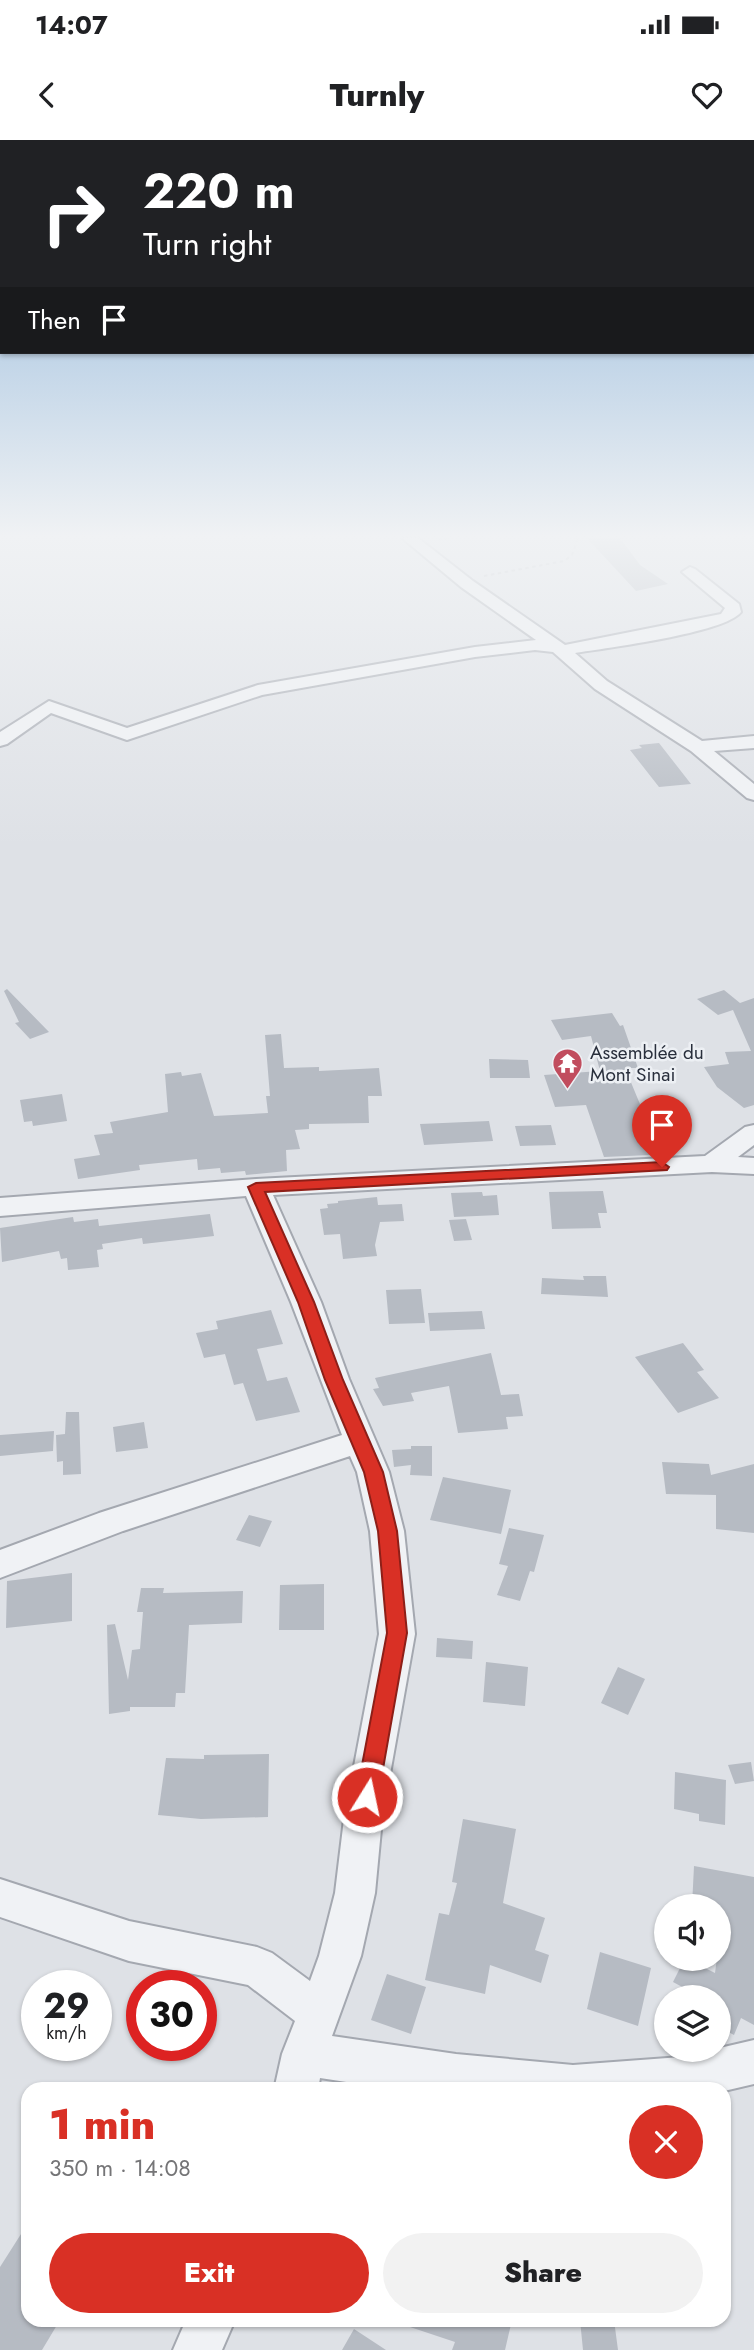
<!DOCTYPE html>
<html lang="en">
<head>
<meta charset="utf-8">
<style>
	:root { --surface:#fff; --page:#f2f2f2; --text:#202124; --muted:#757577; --accent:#d93025 }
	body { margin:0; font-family:Jost,sans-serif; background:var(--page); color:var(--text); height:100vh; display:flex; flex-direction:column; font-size:26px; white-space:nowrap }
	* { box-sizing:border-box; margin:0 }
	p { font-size:23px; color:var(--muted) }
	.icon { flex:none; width:38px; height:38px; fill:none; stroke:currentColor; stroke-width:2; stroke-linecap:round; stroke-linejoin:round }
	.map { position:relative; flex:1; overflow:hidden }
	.sheet { position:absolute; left:21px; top:1942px; width:710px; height:245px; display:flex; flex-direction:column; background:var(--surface); border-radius:21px; box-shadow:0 2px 5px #0004 }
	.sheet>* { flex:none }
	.guide { position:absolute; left:0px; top:0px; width:754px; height:214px; box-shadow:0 2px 5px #0004; background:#202124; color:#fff; overflow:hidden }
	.tools { position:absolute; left:654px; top:1754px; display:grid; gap:14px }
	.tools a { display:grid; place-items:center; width:77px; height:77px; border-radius:50%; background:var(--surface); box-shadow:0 2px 5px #0004; font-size:35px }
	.speed { position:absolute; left:21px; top:1830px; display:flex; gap:14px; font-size:35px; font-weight:700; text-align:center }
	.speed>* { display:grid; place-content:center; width:91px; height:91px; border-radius:50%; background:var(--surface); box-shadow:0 2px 5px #0004; line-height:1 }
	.speed small { font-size:18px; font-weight:400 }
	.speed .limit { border:10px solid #d22; background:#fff; color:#111 }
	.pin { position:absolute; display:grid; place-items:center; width:60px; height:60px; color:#fff; margin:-72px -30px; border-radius:50% 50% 50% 0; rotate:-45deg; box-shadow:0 0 7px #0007 }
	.pin .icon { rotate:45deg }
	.me { position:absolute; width:77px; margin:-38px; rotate:10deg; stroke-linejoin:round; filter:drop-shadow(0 0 5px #0008) }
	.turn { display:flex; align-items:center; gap:24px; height:147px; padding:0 28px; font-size:32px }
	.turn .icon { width:91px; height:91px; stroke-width:2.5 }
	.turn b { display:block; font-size:49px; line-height:60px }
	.then { display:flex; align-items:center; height:66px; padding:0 28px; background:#0003; gap:14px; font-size:26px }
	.round { display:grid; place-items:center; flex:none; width:74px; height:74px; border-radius:37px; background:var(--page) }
	.headline { display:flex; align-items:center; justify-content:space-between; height:119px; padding:0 28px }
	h1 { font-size:42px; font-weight:800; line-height:52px; color:var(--accent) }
	.cta { display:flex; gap:14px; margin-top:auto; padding:14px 28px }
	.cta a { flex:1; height:80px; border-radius:42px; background:var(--accent); color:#fff; font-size:28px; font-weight:800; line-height:80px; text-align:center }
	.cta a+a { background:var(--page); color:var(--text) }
	.status { display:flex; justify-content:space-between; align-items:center; height:49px; padding:0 35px; background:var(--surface); direction:ltr }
	.status svg { height:19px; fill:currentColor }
	header { display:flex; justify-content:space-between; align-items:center; height:91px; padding:0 28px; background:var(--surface); font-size:32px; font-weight:800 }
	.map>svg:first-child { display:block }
</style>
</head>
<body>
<div class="status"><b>14:07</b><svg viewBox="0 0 49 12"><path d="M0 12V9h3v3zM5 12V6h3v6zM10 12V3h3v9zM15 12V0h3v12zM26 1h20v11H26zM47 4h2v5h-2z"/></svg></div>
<header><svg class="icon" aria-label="back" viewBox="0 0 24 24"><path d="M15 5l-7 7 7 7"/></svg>Turnly<svg class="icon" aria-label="heart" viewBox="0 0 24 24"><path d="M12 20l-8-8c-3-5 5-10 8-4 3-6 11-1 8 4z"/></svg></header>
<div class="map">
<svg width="754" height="2210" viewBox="0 0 754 2210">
	<rect width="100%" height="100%" fill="#dee1e6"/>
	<!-- building -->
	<path fill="#b6bbc3" d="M587,398H620L640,425L668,444L636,451Z
		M659,603L691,644L659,647L630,610L642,608L639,605Z
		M7,849L49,892L30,899L15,883L19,882L4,851Z
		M724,850L740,863L754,858V965L744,968L717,947L704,927L729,924L725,912L751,911L733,870L718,875L697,859Z
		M612,873L620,886L623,885L638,928H625L647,981H644L653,1005L647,1006L650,1015L604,1017L586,965L555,967L544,935L600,931L591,896L562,900L551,880Z
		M281,894L284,928L319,927V931L379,928L382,956H368L369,983L309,984V989L295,990L300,1009L286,1010L287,1031L246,1035L245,1031L221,1033L220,1028L198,1030L197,1019L139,1025L140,1030L78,1039L74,1019L100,1015L94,995L113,993L110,982L168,972L165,934L181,932L182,936L201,933L214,976L268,973L266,956H270L265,895Z
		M489,919L528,920L530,938H490Z
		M62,954L67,981L33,986L32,981L24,982L20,960Z
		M489,981L493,1001L424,1005L420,984Z
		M551,985L556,1005L520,1006L515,986Z
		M603,1051L607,1073H598L601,1088L552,1089L549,1052Z
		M482,1052L483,1056L497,1055L499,1075L454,1077L451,1053Z
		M377,1057L378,1065L402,1064L404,1081L380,1082L375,1105L377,1116L343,1119L340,1094L324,1095L320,1069L328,1068L327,1064L338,1063V1061Z
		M210,1074L214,1096L143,1104L142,1098L102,1104L103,1109L97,1110L99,1127L68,1130L67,1118L61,1119L59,1111L2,1122L0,1088L73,1077L74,1082L98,1079L99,1086Z
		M466,1079L472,1100L454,1101L449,1080Z
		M583,1136H606L608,1157L541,1154L542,1138L584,1140Z
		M421,1149L425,1183L389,1184L386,1150Z
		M271,1170L283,1204L257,1209L267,1241L287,1237L300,1272L256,1281L243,1243L234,1245L225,1214L204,1218L196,1193L218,1189L216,1181Z
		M482,1171L485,1189L430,1191L428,1173Z
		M683,1203L704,1230L697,1232L719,1258L678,1273L635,1217Z
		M491,1213L501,1255L519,1254L523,1276L506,1277L508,1289L458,1293L449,1246L411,1253L414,1261L383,1266L373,1249L379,1248L375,1238Z
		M66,1272H79L81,1334L63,1335V1321L57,1322L56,1295L65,1294Z
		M144,1282L148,1308L116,1312L113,1287Z
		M54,1291L53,1311L0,1316V1295Z
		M411,1306H432V1336L410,1335L411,1325L394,1327L392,1310L411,1309Z
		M662,1322L709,1324L711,1335L754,1324V1393L716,1389V1355L666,1354Z
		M443,1337L511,1350L501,1394L430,1380Z
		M249,1375L272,1381L260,1407L236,1400Z
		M509,1388L544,1395L534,1432L530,1431L520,1461L497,1455L508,1426L499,1424Z
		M72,1433V1481L6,1488L7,1441Z
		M324,1444V1490H279L280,1445Z
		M141,1448H164L163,1453L243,1451L242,1483L189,1485L185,1553H176L175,1567H130V1571L109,1574L107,1485L115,1484L128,1540L132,1510L140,1509L143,1472H137Z
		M437,1498L473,1501L472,1519L436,1517Z
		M486,1522L528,1527L525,1566L483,1562Z
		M618,1527L645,1539L628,1575L601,1563Z
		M269,1614L268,1677L201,1679L158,1675L166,1618L204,1619V1615Z
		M751,1622L754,1641L735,1644L728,1625Z
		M675,1632L726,1640L725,1685L699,1681V1674L674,1669Z
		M463,1679L516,1689L503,1763L545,1778L535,1810L549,1815L541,1843L490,1825L485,1854L425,1840L439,1773L449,1775L457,1743L452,1742Z
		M694,1726L754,1737V1885L741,1878L734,1895L719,1887V1857H701L673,1842L685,1818L715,1833L717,1818H719V1766H692Z
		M600,1812L651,1828L638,1886L587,1869Z
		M387,1834L426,1847L411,1894L371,1880Z
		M28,2083V2180H60L42,2210H0V2127Z
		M401,2180H512L505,2210H452L455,2202L401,2184Z
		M580,2180H614L618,2210H583Z
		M354,2189L386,2210H342Z"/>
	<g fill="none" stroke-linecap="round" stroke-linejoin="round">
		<defs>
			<path id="minor" d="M402,398H418L473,441L565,505L721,474L725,468L682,432L690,427L695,429L739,464L741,472C725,493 606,508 575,513L607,541L702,601L754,596V608L714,611L754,644V660L747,658L691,611L595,549L553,512L535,510L475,517L262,555L127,600L51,573L7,604L0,606V592L49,561L127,588L258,545L475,507L536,500L461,447Z
				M754,985V1005L738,1017L754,1018V1034L712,1032L273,1055L321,1162L349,1239L389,1332L404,1391L415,1494L382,1679L375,1753L361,1816L332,1896L456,1914L573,1925L681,1917L754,1900V1944L724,1951L399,1950L320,1938L318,1950H274L282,1914L295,1881L248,1845L129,1821L0,1777V1739L129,1781L257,1807L272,1813L310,1841L319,1816L335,1753L344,1679L379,1494L370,1391L357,1332L350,1316L123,1391L0,1438V1410L99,1373L342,1295L291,1162L246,1056L0,1076V1058L256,1039L705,1016L745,987Z
				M186,2180H235L222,2210H173Z"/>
		</defs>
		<!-- minor casing -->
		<use href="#minor" stroke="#a4a8b0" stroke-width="4"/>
		<!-- path -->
		<path stroke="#bcbfc5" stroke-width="2" stroke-dasharray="3.5 3.5" stroke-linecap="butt" d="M438,400L450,398
			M484,436L564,421L572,415L578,398"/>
		<!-- minor -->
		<use href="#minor" fill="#f0f2f5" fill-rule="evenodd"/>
	</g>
	<!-- sky -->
	<linearGradient id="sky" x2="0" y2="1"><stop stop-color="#89b2d9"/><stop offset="0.56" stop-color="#f0f2f4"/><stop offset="1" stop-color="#f0f2f4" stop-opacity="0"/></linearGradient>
	<rect width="754" height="707" fill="url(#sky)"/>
	<!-- route -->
	<path fill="#d93025" stroke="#8d1f18" stroke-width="2" d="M662,1022L669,1027L667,1030L265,1052L314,1162L343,1240L383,1332L397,1391L407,1493L378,1657L375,1664L367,1667L359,1664L356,1657L387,1493L378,1391L364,1332L325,1240L298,1162L248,1047L256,1043Z"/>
	<!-- icons -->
	<defs>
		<symbol id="temple-pin" viewBox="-11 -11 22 30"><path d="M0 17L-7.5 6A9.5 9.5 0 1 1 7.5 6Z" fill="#c14d5e" stroke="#edf0f4"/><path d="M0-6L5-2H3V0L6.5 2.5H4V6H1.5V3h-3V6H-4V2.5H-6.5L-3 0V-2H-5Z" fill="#fff"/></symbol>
	</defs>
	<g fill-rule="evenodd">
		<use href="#temple-pin" x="550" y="906" width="35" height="47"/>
	</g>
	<g text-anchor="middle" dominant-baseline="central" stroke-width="5" stroke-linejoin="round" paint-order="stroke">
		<!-- poi labels -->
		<g font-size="19" fill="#292f3c" stroke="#edf0f4" text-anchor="start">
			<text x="590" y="912">Assemblée du<tspan x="590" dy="22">Mont Sinai</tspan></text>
		</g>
	</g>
</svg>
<div class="tools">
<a><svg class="icon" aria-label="sound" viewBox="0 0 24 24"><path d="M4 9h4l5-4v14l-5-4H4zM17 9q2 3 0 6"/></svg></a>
<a><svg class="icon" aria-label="layers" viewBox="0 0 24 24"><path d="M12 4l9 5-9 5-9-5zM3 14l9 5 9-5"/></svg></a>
</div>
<div class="speed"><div>29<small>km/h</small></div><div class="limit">30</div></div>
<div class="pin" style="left:662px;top:1027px;background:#d93025"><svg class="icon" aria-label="arrive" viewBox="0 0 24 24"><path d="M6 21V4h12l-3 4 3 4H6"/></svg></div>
<svg class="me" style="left:367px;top:1657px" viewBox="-20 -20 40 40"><circle r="17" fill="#d93025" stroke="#fff" stroke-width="3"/><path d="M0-11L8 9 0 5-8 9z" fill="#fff"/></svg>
<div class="guide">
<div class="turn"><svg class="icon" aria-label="right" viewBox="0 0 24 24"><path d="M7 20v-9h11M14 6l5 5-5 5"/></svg><div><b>220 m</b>Turn right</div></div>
<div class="then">Then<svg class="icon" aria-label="arrive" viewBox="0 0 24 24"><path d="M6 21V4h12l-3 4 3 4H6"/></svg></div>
</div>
<section class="sheet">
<div class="headline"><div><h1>1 min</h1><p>350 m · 14:08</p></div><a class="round" style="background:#d93025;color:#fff"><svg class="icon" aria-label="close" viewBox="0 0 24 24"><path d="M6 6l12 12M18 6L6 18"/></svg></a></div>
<div class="cta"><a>Exit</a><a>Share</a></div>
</section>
</div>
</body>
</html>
